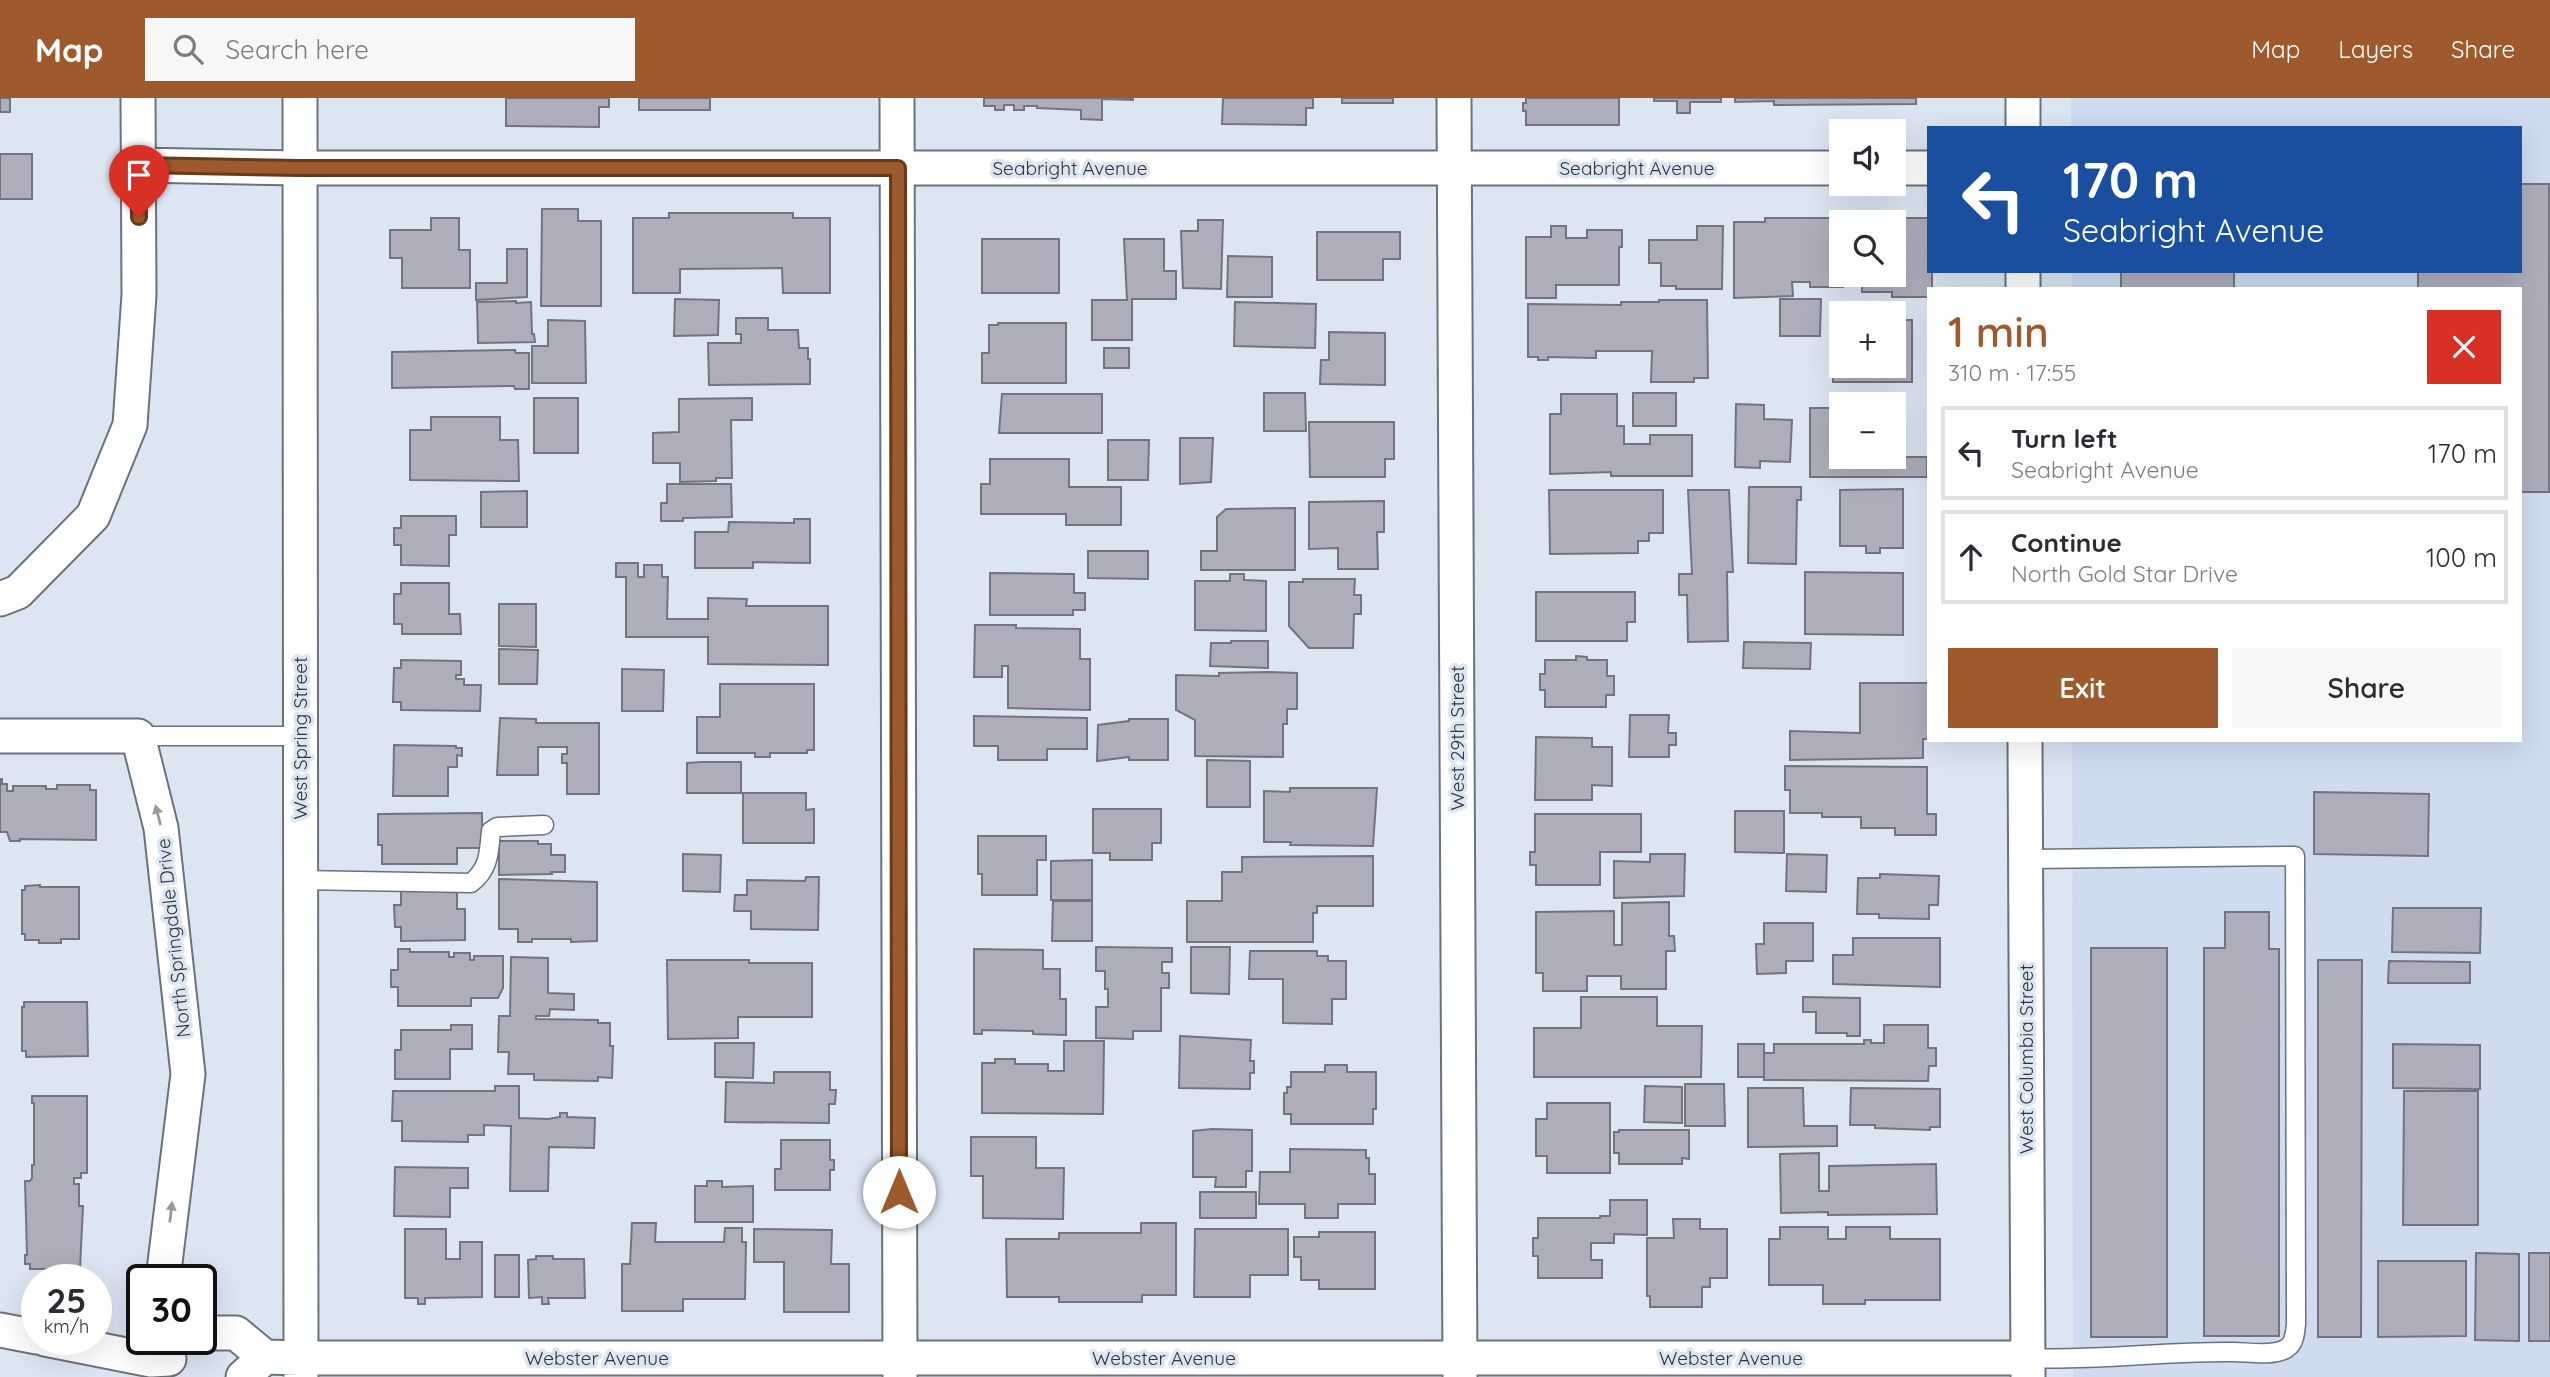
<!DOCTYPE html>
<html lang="en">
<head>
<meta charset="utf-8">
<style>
	:root { --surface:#fff; --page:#f7f7f7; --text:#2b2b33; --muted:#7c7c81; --line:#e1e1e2; --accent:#9e592c }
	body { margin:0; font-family:Quicksand,sans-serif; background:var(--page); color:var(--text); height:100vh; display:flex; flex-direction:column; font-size:26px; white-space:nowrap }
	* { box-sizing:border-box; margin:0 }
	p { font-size:23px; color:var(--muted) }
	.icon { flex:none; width:38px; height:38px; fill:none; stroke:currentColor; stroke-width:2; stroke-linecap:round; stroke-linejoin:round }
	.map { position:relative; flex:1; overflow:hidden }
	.details { position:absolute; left:1927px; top:189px; width:595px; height:455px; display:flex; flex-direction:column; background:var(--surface); border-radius:0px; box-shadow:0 7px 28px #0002 }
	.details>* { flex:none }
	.banner { position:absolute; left:1927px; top:28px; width:595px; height:147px; border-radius:0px; box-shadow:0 7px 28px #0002; background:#1a4fa0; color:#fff; overflow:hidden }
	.controls { position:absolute; left:1829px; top:21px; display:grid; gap:14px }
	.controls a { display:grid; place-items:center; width:77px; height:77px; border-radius:0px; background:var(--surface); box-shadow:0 7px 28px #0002; font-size:35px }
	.speed { position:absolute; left:21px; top:1166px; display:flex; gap:14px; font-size:35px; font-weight:700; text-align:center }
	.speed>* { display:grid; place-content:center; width:91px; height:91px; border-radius:50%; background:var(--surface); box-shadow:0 7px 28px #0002; line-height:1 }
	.speed small { font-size:18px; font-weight:400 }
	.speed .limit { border:4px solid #111; border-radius:10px; background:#fff; color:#111 }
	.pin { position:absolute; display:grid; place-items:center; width:60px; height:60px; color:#fff; margin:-72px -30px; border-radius:50% 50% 50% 0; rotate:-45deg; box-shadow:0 0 7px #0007 }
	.pin .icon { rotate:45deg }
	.me { position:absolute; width:77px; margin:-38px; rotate:0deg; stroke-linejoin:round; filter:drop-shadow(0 0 5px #0008) }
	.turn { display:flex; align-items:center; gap:24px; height:147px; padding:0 21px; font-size:32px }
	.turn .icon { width:91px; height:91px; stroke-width:2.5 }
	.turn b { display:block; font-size:49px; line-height:60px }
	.round { display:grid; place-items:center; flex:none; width:74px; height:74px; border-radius:0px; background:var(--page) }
	.summary { display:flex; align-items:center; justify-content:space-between; height:119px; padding:0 21px }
	h1 { font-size:42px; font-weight:600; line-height:52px; color:var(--accent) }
	.primary-button { display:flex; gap:14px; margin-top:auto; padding:14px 21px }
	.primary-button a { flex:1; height:80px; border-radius:0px; background:var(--accent); color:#fff; font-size:28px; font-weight:600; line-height:80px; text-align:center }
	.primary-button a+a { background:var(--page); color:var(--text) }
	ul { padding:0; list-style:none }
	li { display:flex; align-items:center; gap:21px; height:94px; margin:0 14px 10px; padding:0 7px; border:4px solid var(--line); border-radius:0px }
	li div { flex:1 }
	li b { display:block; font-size:26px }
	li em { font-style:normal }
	header { display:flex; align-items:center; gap:42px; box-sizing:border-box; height:98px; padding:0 35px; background:var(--accent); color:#fff }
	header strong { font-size:33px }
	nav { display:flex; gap:38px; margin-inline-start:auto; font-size:24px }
	.search { width:490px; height:63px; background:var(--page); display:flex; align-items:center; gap:18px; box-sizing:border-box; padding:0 24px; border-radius:0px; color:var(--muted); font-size:26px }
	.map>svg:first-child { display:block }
</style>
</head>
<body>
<header>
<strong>Map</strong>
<div class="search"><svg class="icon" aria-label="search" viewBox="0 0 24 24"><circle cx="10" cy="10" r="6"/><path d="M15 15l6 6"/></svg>Search here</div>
<nav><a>Map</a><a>Layers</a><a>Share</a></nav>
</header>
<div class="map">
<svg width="2550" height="1279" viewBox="0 0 2550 1279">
	<rect width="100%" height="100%" fill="#dce6f3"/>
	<!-- built -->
	<path fill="#cfdcf0" d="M2071,0H2550V1279H2073L2072,642H2520V191H2072V173H2520V30H2071Z"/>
	<!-- building -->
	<path fill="#aeadbc" stroke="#747381" stroke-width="2" d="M0,0H10V14H0Z
		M506,0H609V9H599V29L506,28Z
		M639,0H710V12H639Z
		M984,0H1133V2L1102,1V22L1081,21V12L1037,10V8H1024V12H1014V7H1004V12H995V8H984Z
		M1223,0H1313V10H1306V27L1222,26Z
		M1342,0H1393V5H1342Z
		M1526,0H1619V27H1526V13H1523V5H1526Z
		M1654,0H1721V4H1690V15H1677V3H1654Z
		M1735,0H1916V6L1774,7V3L1735,4Z
		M0,56H32V101H0Z
		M2520,86H2549V394H2520V191H2418V173H2520Z
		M542,111H578V123H601V208H541Z
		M669,115H793V120H830V195H783L782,170L680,171V195H633V120H669Z
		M431,120H459V152H470V190H402V160H390V132H431Z
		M1765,120H1843L1841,124L1843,189H1810V184H1792L1793,198L1734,200V124H1765Z
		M1854,120H1928V173H1932V191H1928V199H1892V194H1862V177H1894V124H1854Z
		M1198,122H1223L1221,191L1183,190L1181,133H1198Z
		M1551,128H1566V140H1587V132H1622V149H1619V187H1556V200H1526V139H1551Z
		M1697,128H1723L1722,191H1676V188H1661V165H1649V142H1697Z
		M1317,134H1400V161H1383V182H1317Z
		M982,141H1059V195H982Z
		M1124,141H1164V173H1176V201H1132V242H1092V202H1127Z
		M507,151H527V199L476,202V185H507Z
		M1228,158L1272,159V199H1227Z
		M2121,173H2234V191H2121Z
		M675,201L719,202L718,237L674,238Z
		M1780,201H1821L1820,238H1780Z
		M1659,202H1707L1708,280H1694V284H1651L1652,253H1596V260L1548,259V262H1538V259H1528V206L1621,207V204H1659Z
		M516,203V205L531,204L532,236H534L535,244L478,245L477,204Z
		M1235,204L1316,206L1315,250L1234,248Z
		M736,220H768V232H798L799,250H808V261H810V286L709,287L708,245H741V236H736Z
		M548,222L585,223L586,285H532V248H548Z
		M1894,222H1912V284H1833V247H1841V268H1894Z
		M998,225H1066V285H982V255H989V227H998Z
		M1329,234L1385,235V287L1320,286L1321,262H1329Z
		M1104,250H1129V270H1104Z
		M515,252L516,255H529V291H515L514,288L392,290V254Z
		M1264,295H1305L1306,333H1264Z
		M1633,295H1676V328H1633Z
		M1002,296H1102V335H999Z
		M1561,296H1617V328H1624V346H1650V337H1692V378H1611V374L1550,376V316H1561Z
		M1842,297H1902V330H1894V306H1842Z
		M534,300H578V355H534Z
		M752,300V322H731L732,380H716V383L680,384V365H653V335L679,334V301Z
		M1736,306L1764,307V321L1792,322L1790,364L1760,363V370L1735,369Z
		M1810,310H1841V359H1927V379H1810Z
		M431,319H500V342H518L519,383L410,382V332H431Z
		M1309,324H1394V361H1385V379H1310Z
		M1180,340H1213L1211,384L1180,386Z
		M1108,342H1149L1148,382H1108Z
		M990,361H1069V389H1121V427H1066V416H981V386H990Z
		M667,386H731L732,419L683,420V423H661V405H667Z
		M1749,389H1801V402H1797L1796,466L1748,465Z
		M1903,391V450H1880V455H1866V448H1840V392Z
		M1549,392H1663V435H1649V443H1638V455L1550,456Z
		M1688,392H1729L1733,474H1727L1728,543L1688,544L1687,497H1679V476H1692Z
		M527,393V429H481V394Z
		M1384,403V434H1377L1378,471H1338V450L1309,451V404Z
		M1295,410V472H1201V453H1217V419L1226,411Z
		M401,418H456V437H449V468L401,467V447H394V430H401Z
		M794,421H810V465L753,464V470H695V434H728L729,424L794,425Z
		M1088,453H1148V481L1088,480Z
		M616,465H638V479H644V467H662V479H668L667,521H708V500L747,501L746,508H828V567L708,566V539H626V479H616Z
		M1805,474L1903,475V537L1805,536Z
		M990,475L1074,476V495H1085V512H1073V517H990Z
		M1230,476H1244V482L1266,483V533L1195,532V483H1230Z
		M1303,481H1355L1354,497H1361V516H1354L1353,550H1309L1289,528V484H1303Z
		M401,485H449V516H460L461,536H402V526H394V496H401Z
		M1536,494H1635V524H1627V543H1536Z
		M499,506H536V549L499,548Z
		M975,527H1016V530L1080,531V561H1090V612L1008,610V568H1002V579H974Z
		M1231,543H1268V570L1210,568L1211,545H1231Z
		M1744,544L1811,545L1810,571L1743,570Z
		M499,551L538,552L537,586H499Z
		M1576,558L1587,559V562H1607V578H1614V597H1606V609H1545V592H1540V576H1545V562H1576Z
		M401,562L461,563V577H456V581H464V587H481L480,613L401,612V604H393L394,570H401Z
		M622,571L664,572L663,613H622Z
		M1268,574L1297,575V611H1287V626H1283V659L1195,658V622L1176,612V577L1219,578V575Z
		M1860,585H1928V641H1923V660L1790,662V633L1860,635Z
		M720,586H814V652H807V655H770V659H755V655H697V619H720Z
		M1630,617H1669L1668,635H1676V647H1669V659H1629Z
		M974,618L1087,620V651H1047V662H998V648H974Z
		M500,620L536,621V625H599V696H567V665H562V656H567V649H538V677H497Z
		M1129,621H1168V662H1129V659L1097,663L1098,627L1129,623Z
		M1536,639L1592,640V649H1612V688L1592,687V702H1535Z
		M394,647L456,648V650H462V658L457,657V669H448V698H393Z
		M1207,662L1250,663V709H1207Z
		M702,664H741V695H687V665Z
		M1785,668L1927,669V716H1936V737H1895V730H1861V719H1822V715H1790V692H1785Z
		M0,681H2V686H7V693H13V688H46V691H57V687H90V692H96V742L20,741V743H10L7,734H0Z
		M1290,690H1377L1373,748L1290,747L1291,744H1264V693L1290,694Z
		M2314,694L2429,696L2428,758L2314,756Z
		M743,695H806V712L814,711V745H743Z
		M1093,711H1161V745H1152V762H1110V755H1093Z
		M1735,713H1784V755L1735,754Z
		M482,715V750H457V766H382V747H378V716Z
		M1535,716H1641V754H1600V787H1536V767H1530V754H1535Z
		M978,738H1046V762H1037V797H982V776H978Z
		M499,743H538V746H551V757H565V774H551L552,776L499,777Z
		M683,756L721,757L720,794L683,793Z
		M1650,756H1685L1684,798L1614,800V763L1650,764Z
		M1787,756L1827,757L1826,794L1786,793Z
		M1373,758V808H1317V815H1313V844H1187V803H1222V774H1242V759Z
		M1092,762V802H1051V763Z
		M1880,776L1939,778L1938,807H1929V821L1879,820V816H1857L1858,780H1880Z
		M806,779H819L818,832L751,831V813H734L735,797H747V782L805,783Z
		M499,781L597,784V843L571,844V841H532V844H518V831H499Z
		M40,787V789H79V841H61V845H39V842H25V836H22V792H25V788Z
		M401,793H457V811H465V842L401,843V829H395L394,807H401Z
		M1053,803H1092V843H1052Z
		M1669,804V838H1674L1675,853H1666V891H1621V878H1587V893H1543V875H1536V814L1614,813V847H1622V805Z
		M2393,810H2481L2480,855L2392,854Z
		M2225,814H2269V851H2279V1238H2204V850H2225Z
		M1764,825H1813V863H1786V875L1757,876L1756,846H1764Z
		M1853,840H1940V889L1833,886V857H1853Z
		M1096,849L1172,850V864H1162V875H1169V890H1161V933H1133V941L1096,940V909H1108V891H1105V873H1096Z
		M1191,849H1230L1229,896L1191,895Z
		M2091,850H2167V1239H2091Z
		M398,851H410V854H449V859H454V855H470V862H474V858H503V890L498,900H471V908H398V889H391V872H398Z
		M974,851L1043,852V871H1060V901H1066V937L1033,936V933L982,932V936H974Z
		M1250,853H1317V858H1328V863H1346V901H1332V926L1283,925V881H1249Z
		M511,859L548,860V895L574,896V912L550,911L549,918H536V921L598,922V925H610V948H613L612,980L598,979V983L534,982V976H508L509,954H498L499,918H510Z
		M667,862H749V865H812V919H738V940L668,941Z
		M2318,862H2362L2361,1239H2318Z
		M2389,863L2470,864V885H2388Z
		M1581,899H1657V928H1702L1701,979H1534V930H1581Z
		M1803,899L1860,900V938H1847V935H1816V914H1803Z
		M24,904H87L88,958L26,959V953H22V909H24Z
		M451,927H472V951H450V981H395V952H401V932H451Z
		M1884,927H1928V950H1936V968H1929L1928,983L1764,982V955H1774V946H1864V942H1871V945H1884Z
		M1180,938L1251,942L1250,963H1254V975H1250V991L1179,990Z
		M1064,943H1104L1103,1016L982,1015V965H995V961H1015V966H1048V973H1064Z
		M715,945H754L753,980L715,979Z
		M1738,946H1764V979H1738Z
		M2393,946L2480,947V991L2393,990Z
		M1325,967H1347V974H1376V1011H1373V1026H1291V1016H1284V995H1287V989H1291V974H1325Z
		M774,974H830V992H836L835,1006H829V1025L725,1024L726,984L774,985Z
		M1685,986H1724L1725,1028H1685Z
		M495,988H519V1020L548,1021L560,1019V1015H567V1019L595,1020L594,1050L549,1049L548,1093H510L511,1028L484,1027V1037H468V1044L402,1043V1023H392L393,993H495Z
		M1645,988L1682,989V1025L1644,1024Z
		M1748,990H1803L1804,1028H1837V1048L1748,1049Z
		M1851,990L1940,991V1029H1930V1032L1875,1030V1027H1850Z
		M2404,993H2478V1127H2403Z
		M32,998H87V1075H81V1080H74V1086H79V1108H83L80,1171H30V1166H25V1157H27L25,1083H30L32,1080V1067H34V1005H32Z
		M1547,1005H1610V1075H1547V1058H1536V1021H1547Z
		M1212,1031L1252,1032V1073H1246V1089H1215L1216,1079H1193V1033Z
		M1619,1032H1689V1061L1682,1060V1066H1619V1055H1614V1034H1619Z
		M971,1039H1036V1070H1064L1063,1121L983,1120V1078H971Z
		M781,1042H830V1062H834V1072H830V1092H775V1071H781Z
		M1290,1051L1366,1052V1060H1369V1076H1375V1106H1338V1120H1305V1106H1259L1260,1074H1290Z
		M1819,1055V1093H1829V1068L1936,1066L1937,1116L1828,1117V1114L1781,1115L1780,1056Z
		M395,1069L468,1070V1090H450V1119L394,1118Z
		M707,1083H722V1089L753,1088V1124H695V1088H707Z
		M1200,1094H1256V1120H1200Z
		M1610,1102H1647V1137L1614,1136V1145H1591V1162H1602V1180H1538V1158H1533V1140H1538V1120H1600V1118H1610Z
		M1673,1121H1700V1131H1727V1180H1710V1189H1702V1209H1650V1198H1647V1140H1674Z
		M632,1125H656L655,1144H724L725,1130H742V1144H746L745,1201H683V1213H622V1166H630Z
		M1141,1125H1176V1197H1142V1204H1059V1199H1007L1006,1141H1059V1135H1141Z
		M1780,1129H1828V1141H1846V1129H1890V1141H1940V1202H1865V1206H1823V1187H1769V1141H1780Z
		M405,1131H446V1161H460V1144H482V1199L425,1200V1206H418V1200H405Z
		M754,1131L832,1132L831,1166H849V1214H784V1164H754Z
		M1195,1131H1288V1177H1250V1199H1194Z
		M1319,1134H1375V1191H1319V1182H1301V1159H1294V1139H1319Z
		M2476,1155L2519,1156V1243L2475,1242Z
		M2529,1155H2550V1243H2529Z
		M495,1157H519V1199H495Z
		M536,1158H553V1161H584L585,1200H548L549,1206H542V1199L529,1200L528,1162L536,1161Z
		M2378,1163H2466V1238L2378,1239Z"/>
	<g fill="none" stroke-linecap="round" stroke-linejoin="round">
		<defs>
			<path id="lane" d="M138,638H300
				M2026,761L2295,758L2296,1226C2295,1234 2295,1245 2287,1250C2275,1259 2248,1254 2234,1254C2165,1253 2096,1263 2028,1260
				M300,782L471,785C489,771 489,755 491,733L497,729L544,727"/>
			<path id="street" d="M300,0L301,1279
				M897,0L900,1279
				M1454,0L1460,1279
				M2023,0V30
				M139,67L300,70H1841
				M1894,70H1928
				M2023,173V191
				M0,501L18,494L93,418L130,327L139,197L138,0
				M0,638H138L161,730L188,976L163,1181
				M2025,642L2028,1279
				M0,1232L37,1239
				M201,1235H236L265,1259L301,1260H2028
				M45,1241L151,1262L169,1261
				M243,1279L265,1259"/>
		</defs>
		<!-- lane casing -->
		<use href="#lane" stroke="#6a727e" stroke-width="21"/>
		<!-- street casing -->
		<use href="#street" stroke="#6a727e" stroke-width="37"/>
		<!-- lane -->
		<use href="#lane" stroke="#fff" stroke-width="18"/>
		<!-- street -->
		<use href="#street" stroke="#fff" stroke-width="33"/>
	</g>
	<!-- one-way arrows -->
	<defs><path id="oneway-solid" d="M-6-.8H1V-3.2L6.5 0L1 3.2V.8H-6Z" transform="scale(1.75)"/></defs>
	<g fill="#98999c">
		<use href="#oneway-solid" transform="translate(158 717) rotate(-104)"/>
		<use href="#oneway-solid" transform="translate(171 1114) rotate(-83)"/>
	</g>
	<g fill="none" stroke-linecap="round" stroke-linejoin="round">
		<defs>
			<path id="route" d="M139,119L138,67L300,70H898L899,1094"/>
		</defs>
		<!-- route casing -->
		<use href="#route" stroke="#673a1d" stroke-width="18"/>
		<!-- route -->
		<use href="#route" stroke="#9e592c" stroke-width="12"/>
	</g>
	<g text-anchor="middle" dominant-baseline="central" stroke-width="7" stroke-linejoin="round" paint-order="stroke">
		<!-- street labels -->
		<g font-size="19" fill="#303339" stroke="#dce6f3">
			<text x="1070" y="70">Seabright Avenue</text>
			<text x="1637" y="70">Seabright Avenue</text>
			<text transform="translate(300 640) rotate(-90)">West Spring Street</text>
			<text transform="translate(1457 640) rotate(-90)">West 29th Street</text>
			<text transform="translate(173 840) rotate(-96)">North Springdale Drive</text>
			<text transform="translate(2026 961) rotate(-90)">West Columbia Street</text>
			<text x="597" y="1260">Webster Avenue</text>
			<text x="1164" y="1260">Webster Avenue</text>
			<text x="1731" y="1260">Webster Avenue</text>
		</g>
	</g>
</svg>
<div class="controls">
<a><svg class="icon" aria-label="sound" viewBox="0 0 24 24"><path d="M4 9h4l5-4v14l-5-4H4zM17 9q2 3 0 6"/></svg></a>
<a><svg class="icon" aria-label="search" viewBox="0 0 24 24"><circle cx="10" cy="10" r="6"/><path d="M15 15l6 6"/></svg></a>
<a>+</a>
<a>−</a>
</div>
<div class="speed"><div>25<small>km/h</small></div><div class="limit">30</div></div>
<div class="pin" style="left:139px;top:119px;background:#d93025"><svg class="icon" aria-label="arrive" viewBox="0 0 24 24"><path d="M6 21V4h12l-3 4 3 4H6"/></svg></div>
<svg class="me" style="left:899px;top:1094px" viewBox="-20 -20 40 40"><circle r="19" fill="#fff"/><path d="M0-13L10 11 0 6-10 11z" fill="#9e592c"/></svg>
<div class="banner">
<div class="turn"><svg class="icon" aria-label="left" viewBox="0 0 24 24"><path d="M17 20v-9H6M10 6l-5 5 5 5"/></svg><div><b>170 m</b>Seabright Avenue</div></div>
</div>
<section class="details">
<div class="summary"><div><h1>1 min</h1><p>310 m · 17:55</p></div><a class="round" style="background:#d93025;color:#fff"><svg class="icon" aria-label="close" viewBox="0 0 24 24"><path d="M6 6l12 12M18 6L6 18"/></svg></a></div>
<ul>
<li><svg class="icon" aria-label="left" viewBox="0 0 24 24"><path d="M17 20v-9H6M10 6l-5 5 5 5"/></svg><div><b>Turn left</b><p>Seabright Avenue</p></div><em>170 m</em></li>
<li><svg class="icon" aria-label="ahead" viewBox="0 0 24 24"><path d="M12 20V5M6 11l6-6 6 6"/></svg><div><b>Continue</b><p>North Gold Star Drive</p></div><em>100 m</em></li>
</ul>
<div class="primary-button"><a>Exit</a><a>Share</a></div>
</section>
</div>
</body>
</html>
